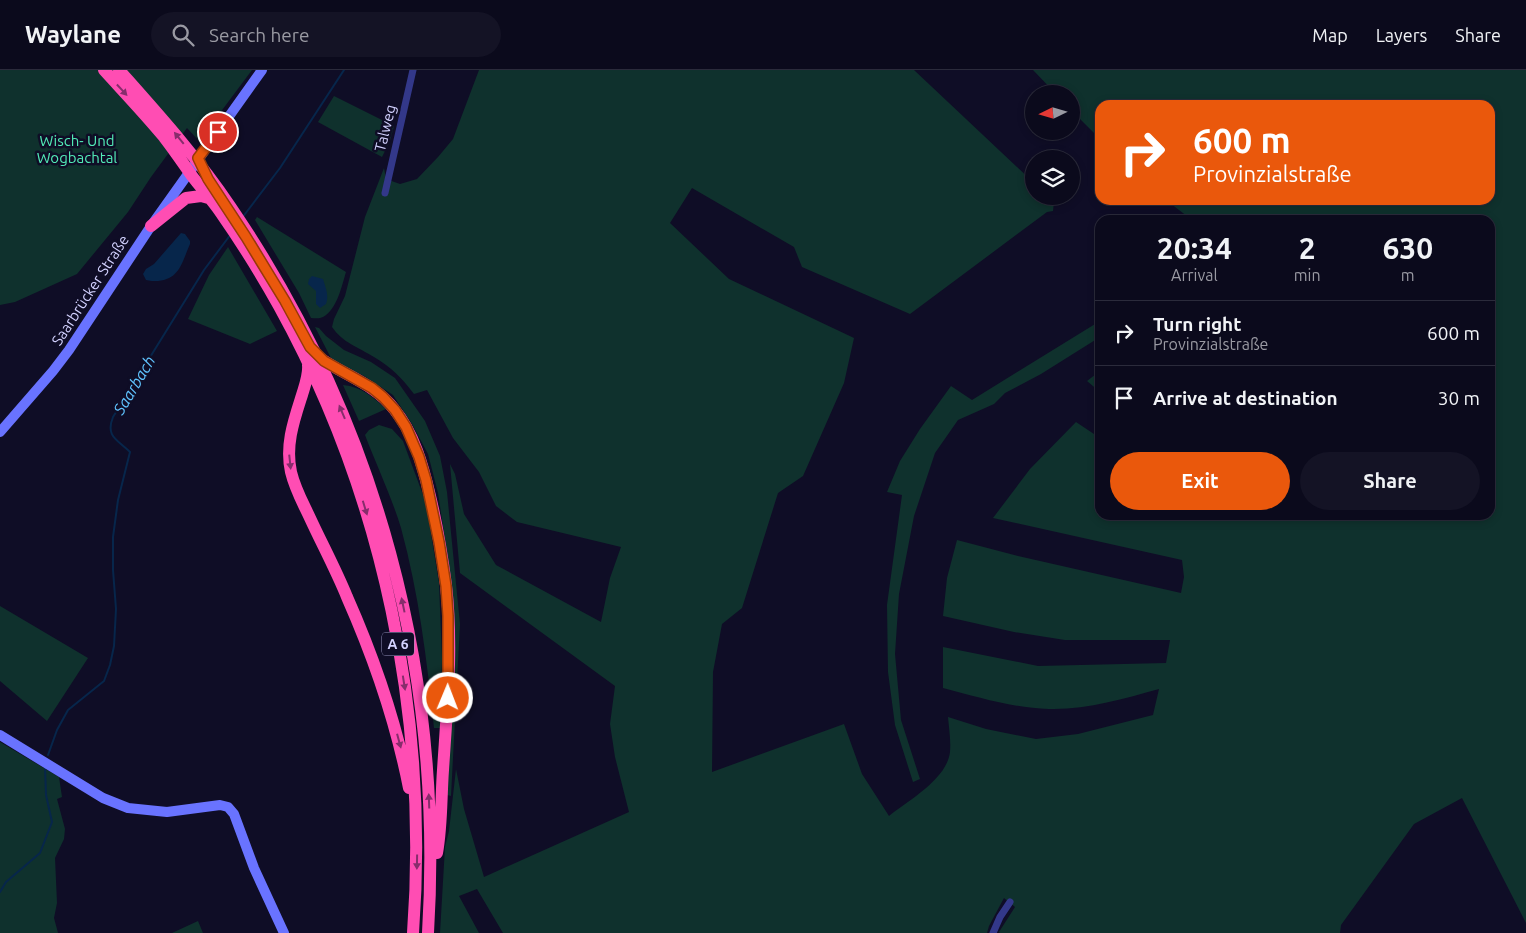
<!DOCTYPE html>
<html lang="en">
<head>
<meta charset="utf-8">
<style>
	:root { --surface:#0b0a1c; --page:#141325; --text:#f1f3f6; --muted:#9a9aa3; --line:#2b2b3b; --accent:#ea580c }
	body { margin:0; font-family:Ubuntu,sans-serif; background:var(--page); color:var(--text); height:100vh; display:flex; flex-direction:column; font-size:19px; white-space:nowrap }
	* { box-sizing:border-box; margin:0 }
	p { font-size:16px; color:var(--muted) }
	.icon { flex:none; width:28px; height:28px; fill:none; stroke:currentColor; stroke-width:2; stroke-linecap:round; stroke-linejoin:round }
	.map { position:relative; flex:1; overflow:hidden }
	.drawer { position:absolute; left:1095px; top:145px; width:400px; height:305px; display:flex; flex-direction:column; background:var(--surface); border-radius:15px; box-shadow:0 2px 8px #0003,0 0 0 1px var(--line) }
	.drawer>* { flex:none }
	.guide { position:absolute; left:1095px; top:30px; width:400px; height:105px; border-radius:15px; box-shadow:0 2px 8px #0003,0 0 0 1px var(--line); background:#ea580c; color:#fff; overflow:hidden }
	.needle { width:32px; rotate:265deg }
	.controls { position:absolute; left:1025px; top:15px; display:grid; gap:10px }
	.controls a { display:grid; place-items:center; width:55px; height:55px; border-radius:50%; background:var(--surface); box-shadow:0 2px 8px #0003,0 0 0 1px var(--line); font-size:25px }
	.pin { position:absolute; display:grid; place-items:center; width:42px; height:42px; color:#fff; margin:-21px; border:2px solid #fff; border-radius:50%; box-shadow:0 1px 5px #0007 }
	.me { position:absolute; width:55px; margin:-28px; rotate:1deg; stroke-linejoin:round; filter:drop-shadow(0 0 4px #0008) }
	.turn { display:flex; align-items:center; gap:18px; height:105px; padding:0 15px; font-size:22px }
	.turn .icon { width:65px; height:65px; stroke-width:2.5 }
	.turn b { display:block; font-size:35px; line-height:42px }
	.eta { display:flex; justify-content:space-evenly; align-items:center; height:85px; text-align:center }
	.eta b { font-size:30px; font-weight:700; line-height:35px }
	.action { display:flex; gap:10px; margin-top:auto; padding:10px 15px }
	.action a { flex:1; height:58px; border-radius:30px; background:var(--accent); color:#fff; font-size:20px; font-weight:700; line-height:58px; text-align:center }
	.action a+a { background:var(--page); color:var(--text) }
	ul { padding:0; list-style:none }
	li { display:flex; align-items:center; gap:15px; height:65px; padding:0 15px; border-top:1px solid var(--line) }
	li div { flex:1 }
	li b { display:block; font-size:19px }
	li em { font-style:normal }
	header { display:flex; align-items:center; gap:30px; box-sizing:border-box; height:70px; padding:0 25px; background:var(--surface); border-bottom:1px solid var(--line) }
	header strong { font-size:24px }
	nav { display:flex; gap:28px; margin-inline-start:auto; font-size:18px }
	.search { width:350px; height:45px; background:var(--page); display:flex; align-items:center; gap:12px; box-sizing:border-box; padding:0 18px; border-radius:28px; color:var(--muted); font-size:19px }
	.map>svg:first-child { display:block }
</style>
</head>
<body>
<header>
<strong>Waylane</strong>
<div class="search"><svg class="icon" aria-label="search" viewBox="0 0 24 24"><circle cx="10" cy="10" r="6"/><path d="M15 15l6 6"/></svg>Search here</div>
<nav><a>Map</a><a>Layers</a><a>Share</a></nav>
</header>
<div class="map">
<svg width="1526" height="863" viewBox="0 0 1526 863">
	<rect width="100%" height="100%" fill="#0f0d26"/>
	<!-- green -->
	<path fill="#0f312d" d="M0,0H252L199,71L187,58L151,107L128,142L77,204L15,232L0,235Z
		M479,0H914L1034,113V126H1048L1054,132L1053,141L1047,142L910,244L802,197L794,177L692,118L670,153L729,209L854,268L844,313L803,406L778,423L742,538L722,554L713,602L712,702L844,654L862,704L889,746C909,730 947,709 950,682C951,671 949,658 948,647L986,659L1036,669L1078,664L1153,645L1159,619C1123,629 1086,640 1049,639C1013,638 978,627 943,618V577L1038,596L1166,593L1170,570H1065L1014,562L943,546L947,508L957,470L1018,486L1181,523L1184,507L1182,490L993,448L1030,399L1076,352L1100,368V445H1490V150H1192L1166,130H1490V35H1100V69L1071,40V24H1056L1033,0H1526V853L1462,728L1414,754L1341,855L1340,863H1000L999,862L1015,837L1004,828L989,856L987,863H503L477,819L459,826L479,863H440L445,777L449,761L456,699L464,739L484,807L629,742L615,687L610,654L615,616L460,503L450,394L455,404L464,444L496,495L601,552L610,508L621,477L517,452L496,436L479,402L453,368L427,320L414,324C401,307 392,298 374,287C358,277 343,273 332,257L334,249L345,226L365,147L384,98L386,109L400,114L417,109L438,87L453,69Z
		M334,26L394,56L390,71L382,87L318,52Z
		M257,147L346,202C342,215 337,240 323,247C319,249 315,248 311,248L299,223L255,150Z
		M228,177L277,261L250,274L188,249L209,205Z
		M1100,251V267L1041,304L1005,323L994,334L958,350L935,383L914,446L899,524L895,584L901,650L920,709L913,712L895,655L888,602L887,535L902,425L887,422L900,391L920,359L951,316L972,330Z
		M315,257L319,258L326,266L344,280L371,292L395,308L425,351L440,386L447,422L460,554L451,726L447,725L450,503L438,423L428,384L412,354L393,325L364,306L333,292Z
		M1100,301V322L1087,311Z
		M343,315C362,317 373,327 386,339L359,351Z
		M379,355L392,359L403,371L426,433L439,513L442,589L440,658H434C427,591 419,524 401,458C392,428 376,394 365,365L369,360Z
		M0,536L88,588L47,651L0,611Z
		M0,672L59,707L62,727L57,729L65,759L64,769L55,788L57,833L54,848L58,863H0Z
		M198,851L203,863H172Z"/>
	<!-- water -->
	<path fill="#07264b" d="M181,163L185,164L190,171V174C182,192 180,209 158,211C153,211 150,211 146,210L143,204L146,199L154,194Z
		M312,206L323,209C326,219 329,225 326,234L320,238L316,234V221L308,214L309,209Z"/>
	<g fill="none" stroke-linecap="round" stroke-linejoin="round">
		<!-- stream -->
		<path stroke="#07264b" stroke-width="2" d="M242,148L280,98L344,0
			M48,685L57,660L68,640L104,611L110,595L114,576L116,539L113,500V467L118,430L130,382C118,370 105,367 113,347L204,200L231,164
			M0,822L6,812L40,783L52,752L46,725L45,697"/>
		<!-- street -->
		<path stroke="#33388a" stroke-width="7" d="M385,123L413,0
			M993,863L1000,847L1010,832"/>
		<!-- secondary -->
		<path stroke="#6973ff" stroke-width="10" d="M0,362L53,301L69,280L151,156L262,0
			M0,665L103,728L128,738L167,742L220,735L228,737L234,744L254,798L284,863"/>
		<!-- highway -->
		<path stroke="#ff4db3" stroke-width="12" d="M104,0C124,22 145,44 164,67C174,80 183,93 192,106C201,118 212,130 221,143C242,173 261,204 279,236C384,426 429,647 413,863
			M119,0C158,44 197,87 230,136C377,352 444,603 428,863
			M151,156L186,128L201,126L212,129
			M317,286C343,305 374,313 394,339C414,363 423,396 430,426C437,455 442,485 446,515C453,576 447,638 443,700C441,727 442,755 437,783
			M308,295C309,305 305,315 302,325C294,350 285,375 291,402C295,419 303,433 310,448C322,474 336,500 347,527C374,588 396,652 409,718"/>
	</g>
	<!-- one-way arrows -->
	<defs><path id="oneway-solid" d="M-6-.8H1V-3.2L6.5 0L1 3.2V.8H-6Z" transform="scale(1.25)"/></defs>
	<g fill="#872d6c">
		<use href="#oneway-solid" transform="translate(122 20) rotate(47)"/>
		<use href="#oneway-solid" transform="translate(179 68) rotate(-129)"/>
		<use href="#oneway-solid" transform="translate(342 342) rotate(-113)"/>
		<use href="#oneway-solid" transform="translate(290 392) rotate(84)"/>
		<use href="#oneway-solid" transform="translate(365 438) rotate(73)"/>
		<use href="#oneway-solid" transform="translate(403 535) rotate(-102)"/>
		<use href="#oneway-solid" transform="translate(404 613) rotate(81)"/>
		<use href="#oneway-solid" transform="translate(399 671) rotate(75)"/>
		<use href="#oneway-solid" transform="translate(429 731) rotate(-92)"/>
		<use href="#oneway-solid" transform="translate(417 792) rotate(91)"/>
	</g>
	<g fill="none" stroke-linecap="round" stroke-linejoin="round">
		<defs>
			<path id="route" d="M218,62L198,88L208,109L246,167L285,231L310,277L324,291L372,318L383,327L395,340L406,357L419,387L426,410L439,472L446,516L448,546V628"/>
		</defs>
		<!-- route casing -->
		<use href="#route" stroke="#983908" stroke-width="12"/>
		<!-- route -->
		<use href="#route" stroke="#ea580c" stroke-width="9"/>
	</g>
	<g text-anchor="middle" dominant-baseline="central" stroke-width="5" stroke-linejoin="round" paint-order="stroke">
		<!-- shield labels -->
		<rect fill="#0f0d26" stroke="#9897be" stroke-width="1" x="382" y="562.5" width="32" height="23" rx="4"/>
		<g font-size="14" font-weight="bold" fill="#d3d2ff">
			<text x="398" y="574">A 6</text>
		</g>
		<!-- street labels -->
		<g font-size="15" fill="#d3d2ff" stroke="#0f0d26">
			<text transform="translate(385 58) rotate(-76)">Talweg</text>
			<text transform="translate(90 220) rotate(-57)">Saarbrücker Straße</text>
		</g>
		<!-- park labels -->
		<g font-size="15" fill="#52ebb7" stroke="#0f0d26">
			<text x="77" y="70">Wisch- Und<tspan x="77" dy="17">Wogbachtal</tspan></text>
		</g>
		<!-- water labels -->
		<g font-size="16" font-style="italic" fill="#60c4ff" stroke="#0f0d26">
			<text transform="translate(134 315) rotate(-59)">Saarbach</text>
		</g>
	</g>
</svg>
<div class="controls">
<a><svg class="needle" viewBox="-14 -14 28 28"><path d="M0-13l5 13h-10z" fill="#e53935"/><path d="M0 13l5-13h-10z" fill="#9a9aa3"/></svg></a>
<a><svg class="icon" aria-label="layers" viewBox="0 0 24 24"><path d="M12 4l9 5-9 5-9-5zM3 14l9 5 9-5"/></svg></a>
</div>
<div class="pin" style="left:218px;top:62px;background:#d93025"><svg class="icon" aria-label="arrive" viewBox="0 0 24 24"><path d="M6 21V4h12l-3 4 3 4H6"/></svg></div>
<svg class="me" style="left:448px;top:628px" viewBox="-20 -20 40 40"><circle r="17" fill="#ea580c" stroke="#fff" stroke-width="3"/><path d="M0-11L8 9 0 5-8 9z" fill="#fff"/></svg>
<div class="guide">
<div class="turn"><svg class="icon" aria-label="right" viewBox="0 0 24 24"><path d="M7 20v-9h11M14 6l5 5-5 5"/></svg><div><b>600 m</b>Provinzialstraße</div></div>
</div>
<section class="drawer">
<div class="eta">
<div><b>20:34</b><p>Arrival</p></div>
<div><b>2</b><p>min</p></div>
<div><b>630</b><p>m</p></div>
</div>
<ul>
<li><svg class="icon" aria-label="right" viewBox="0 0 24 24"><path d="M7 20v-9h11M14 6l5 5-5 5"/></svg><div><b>Turn right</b><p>Provinzialstraße</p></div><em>600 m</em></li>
<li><svg class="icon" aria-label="arrive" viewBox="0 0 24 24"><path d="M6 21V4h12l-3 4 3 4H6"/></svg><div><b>Arrive at destination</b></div><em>30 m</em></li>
</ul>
<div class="action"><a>Exit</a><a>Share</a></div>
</section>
</div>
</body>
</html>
